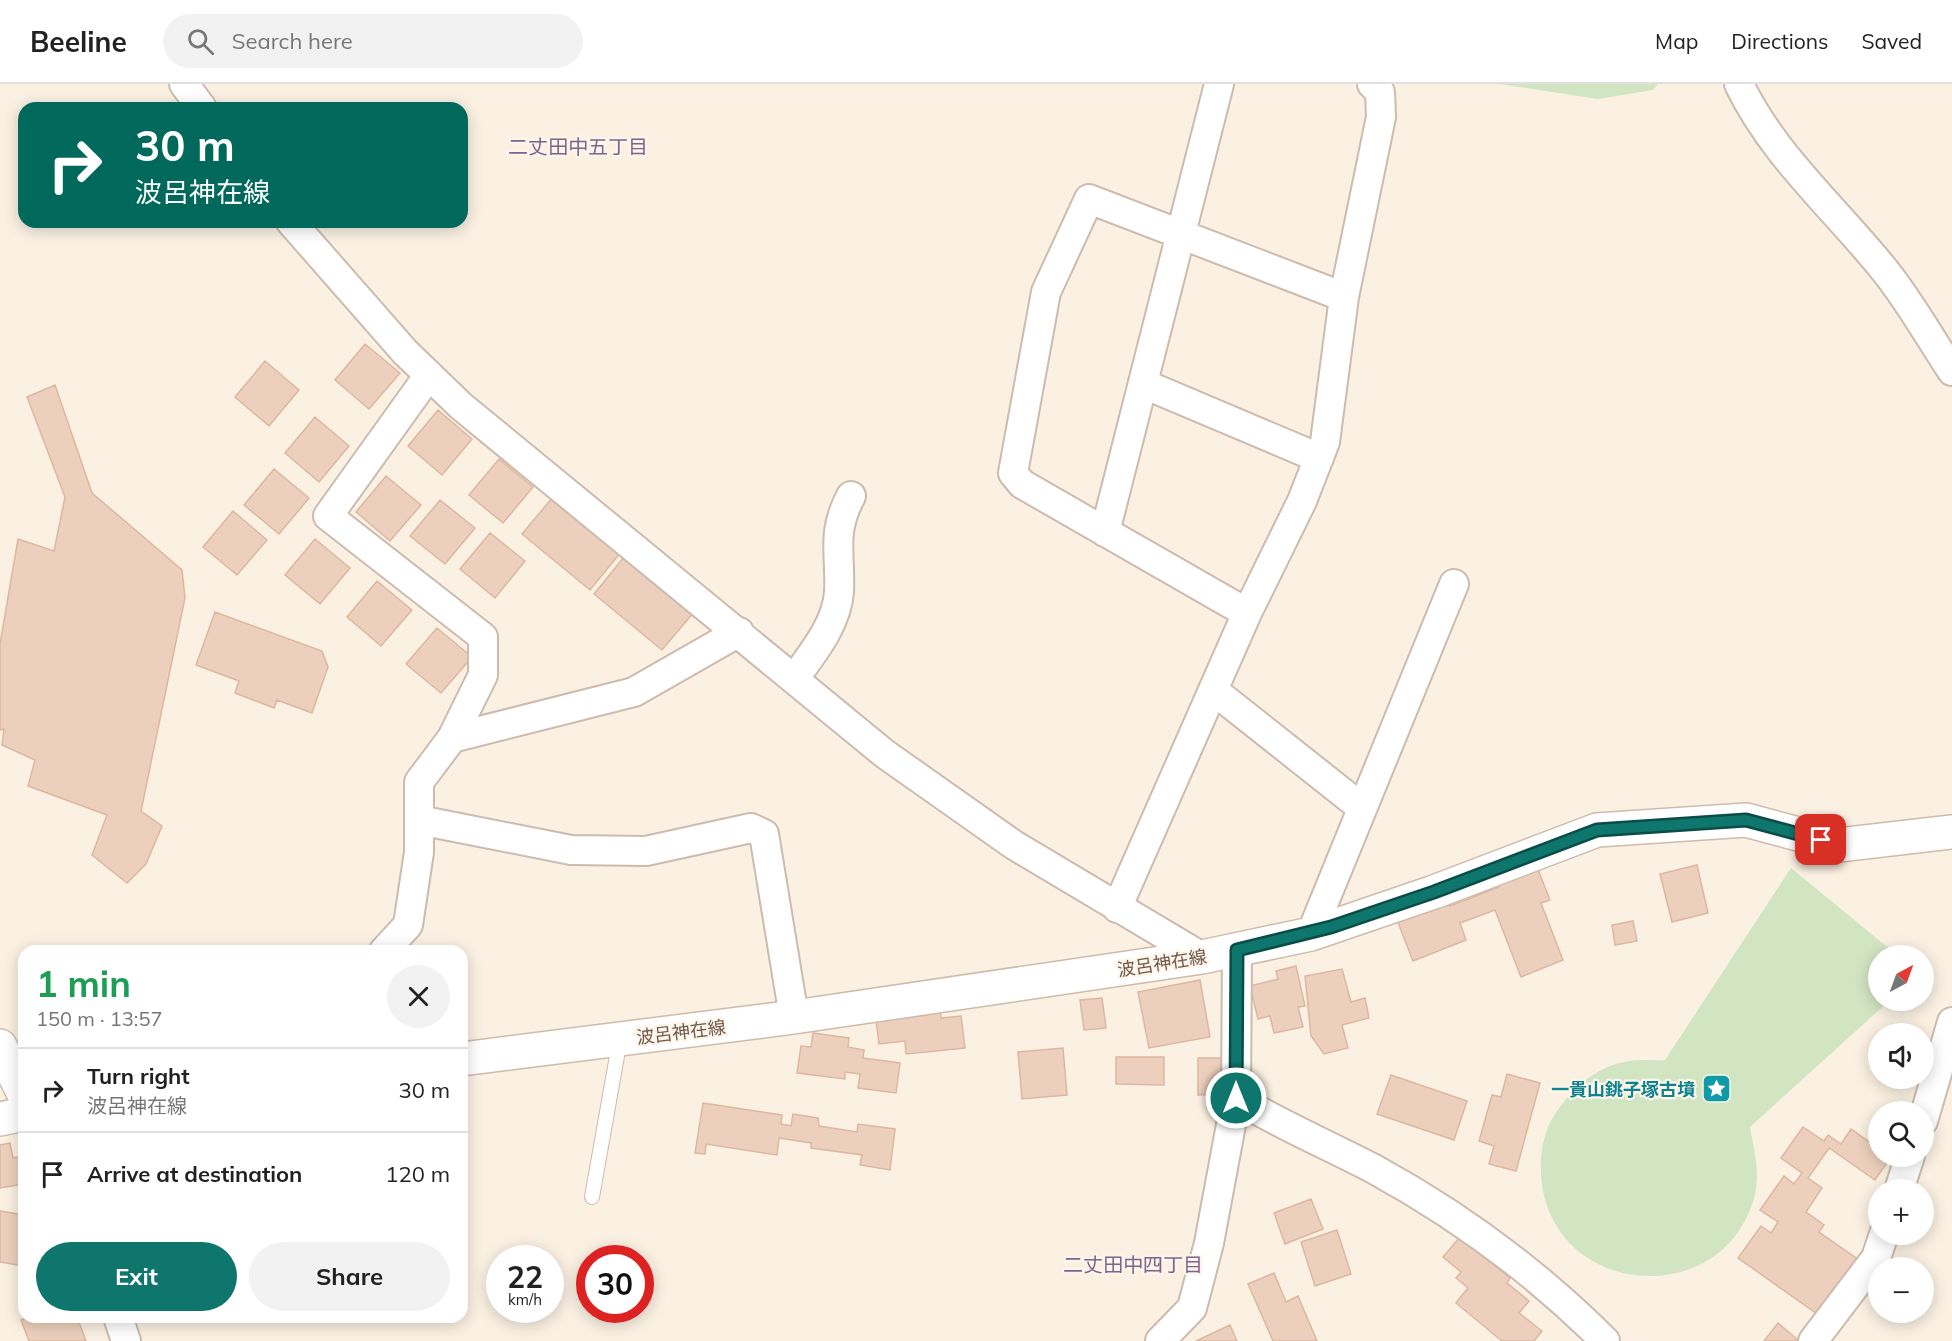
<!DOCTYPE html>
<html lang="en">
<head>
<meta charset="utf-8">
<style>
	:root { --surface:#fff; --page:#f2f2f2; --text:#222; --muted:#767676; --line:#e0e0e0; --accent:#0f766e }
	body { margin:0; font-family:Mulish,"Noto Sans JP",sans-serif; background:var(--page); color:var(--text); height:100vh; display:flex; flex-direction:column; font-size:22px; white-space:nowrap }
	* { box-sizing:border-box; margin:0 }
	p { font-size:20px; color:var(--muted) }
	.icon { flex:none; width:33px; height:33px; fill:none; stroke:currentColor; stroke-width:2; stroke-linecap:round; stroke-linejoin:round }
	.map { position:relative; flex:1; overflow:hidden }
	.drawer { position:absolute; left:18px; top:861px; width:450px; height:378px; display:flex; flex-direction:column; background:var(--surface); border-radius:18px; box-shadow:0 3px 15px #0003 }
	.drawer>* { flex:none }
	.banner { position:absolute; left:18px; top:18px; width:450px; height:126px; border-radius:18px; box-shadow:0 3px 15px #0003; background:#00695c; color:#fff; overflow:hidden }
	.needle { width:39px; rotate:41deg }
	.controls { position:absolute; left:1868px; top:861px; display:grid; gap:12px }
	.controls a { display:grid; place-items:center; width:66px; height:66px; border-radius:50%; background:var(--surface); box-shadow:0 3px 15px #0003; font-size:30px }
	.speed { position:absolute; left:486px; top:1161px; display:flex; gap:12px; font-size:30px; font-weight:700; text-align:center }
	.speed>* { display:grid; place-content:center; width:78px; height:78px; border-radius:50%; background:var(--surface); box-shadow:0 3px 15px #0003; line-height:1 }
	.speed small { font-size:15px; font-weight:400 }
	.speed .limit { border:9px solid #d22; background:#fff; color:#111 }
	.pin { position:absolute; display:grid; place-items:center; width:51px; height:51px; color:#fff; margin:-26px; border-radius:12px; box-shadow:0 3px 9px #0006 }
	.me { position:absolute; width:66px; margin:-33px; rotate:0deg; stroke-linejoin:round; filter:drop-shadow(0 0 4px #0008) }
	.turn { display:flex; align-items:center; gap:21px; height:126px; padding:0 18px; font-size:27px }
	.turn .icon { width:78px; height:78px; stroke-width:2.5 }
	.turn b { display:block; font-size:42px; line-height:51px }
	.round { display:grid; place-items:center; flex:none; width:63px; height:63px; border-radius:32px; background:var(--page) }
	.overview { display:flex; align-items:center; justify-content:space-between; height:102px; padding:0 18px }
	h1 { font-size:36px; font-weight:700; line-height:45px; color:#1e9e55 }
	.cta { display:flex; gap:12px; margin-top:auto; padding:12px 18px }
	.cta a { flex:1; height:69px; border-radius:36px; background:var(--accent); color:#fff; font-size:24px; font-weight:700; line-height:69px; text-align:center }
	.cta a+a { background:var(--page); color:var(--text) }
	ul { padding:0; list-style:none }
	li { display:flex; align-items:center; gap:18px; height:84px; padding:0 18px; border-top:2px solid var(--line) }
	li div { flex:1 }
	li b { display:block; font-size:22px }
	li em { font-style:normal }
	header { display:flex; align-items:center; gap:36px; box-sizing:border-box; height:84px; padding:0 30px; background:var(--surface); border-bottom:2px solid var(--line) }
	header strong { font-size:28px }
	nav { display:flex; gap:33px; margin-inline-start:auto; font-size:21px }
	.search { width:420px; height:54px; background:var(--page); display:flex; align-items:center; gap:15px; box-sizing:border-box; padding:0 21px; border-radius:33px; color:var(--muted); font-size:22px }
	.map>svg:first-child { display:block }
</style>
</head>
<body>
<header>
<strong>Beeline</strong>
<div class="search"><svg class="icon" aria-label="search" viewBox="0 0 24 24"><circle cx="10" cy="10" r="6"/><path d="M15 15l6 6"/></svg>Search here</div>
<nav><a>Map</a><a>Directions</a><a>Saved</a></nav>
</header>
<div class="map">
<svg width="1952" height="1257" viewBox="0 0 1952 1257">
	<rect width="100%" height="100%" fill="#faf1e3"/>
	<!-- green -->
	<path fill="#d1e5c3" d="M1499,0H1658L1653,6L1598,15Z
		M1791,784L1897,871L1878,872V916L1889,917L1750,1043C1754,1067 1761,1089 1754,1114C1723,1225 1559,1215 1542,1101C1539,1079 1541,1055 1552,1035C1569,1007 1595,982 1629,977C1640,975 1653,977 1665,976Z"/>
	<!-- building -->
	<path fill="#ecd0bd" stroke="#ddb79f" stroke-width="1.5" d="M365,260L400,289L369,325L335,296Z
		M265,277L299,306L269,342L235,313Z
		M55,301L92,409L182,486L185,514L141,727L162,742L146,780L127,799L92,771L107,731L28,702L35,676L2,661L4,645L0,646V560L18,455L54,467L65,413L27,313Z
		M438,326L472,355L442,391L408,362Z
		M315,333L349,362L319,398L285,369Z
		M499,375L533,403L503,439L469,411Z
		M274,385L309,414L279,450L244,421Z
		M386,392L421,421L390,457L356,428Z
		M553,413L621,468L590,506L522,450Z
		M440,416L475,444L445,480L410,452Z
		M233,427L267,456L237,491L203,463Z
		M490,449L525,477L495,514L460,485Z
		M315,455L350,484L320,520L285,491Z
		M624,473L693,529L662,566L594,510Z
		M377,497L412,526L381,562L347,533Z
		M215,528L322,567L328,583L312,629L277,616L274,624L235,609L239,597L196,581Z
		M437,544L472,573L441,609L406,580Z
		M1697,781L1708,829L1672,838L1660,790Z
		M1537,783L1550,816L1541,819L1563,876L1521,893L1495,826L1460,839L1466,856L1413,877L1397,836L1448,817L1450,822L1499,803L1497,799Z
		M1633,837L1637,857L1615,861L1612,841Z
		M1296,882L1305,922L1298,923L1303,943L1274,949L1270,932L1258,935L1250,902L1278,895L1276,887Z
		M1342,885L1351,918L1365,914L1369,934L1342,941L1348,964L1324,970L1311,952L1305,892Z
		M1200,896L1210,953L1149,964L1138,908Z
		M1102,914L1106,944L1084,946L1080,916Z
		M940,926L941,934L961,932L965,964L906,970L905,957L879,960L875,928Z
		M813,949L849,954L848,963L864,966L863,974L900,979L896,1009L858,1004L860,990L845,988V995L797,989L801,962L811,963Z
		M1063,964L1067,1011L1022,1015L1018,968Z
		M1116,973H1164V1001L1116,1000Z
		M1198,974H1221L1222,1010L1198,1011Z
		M1507,990L1540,999L1516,1087L1489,1080L1494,1062L1479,1057L1492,1011L1501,1013Z
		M1391,991L1467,1017L1454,1056L1377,1030Z
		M703,1019L782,1031L781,1040L791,1042L793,1030L818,1034L819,1042L857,1048L858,1040L895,1045L890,1086L860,1081L862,1071L811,1064V1059L779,1054L777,1071L706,1060L705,1070L695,1069Z
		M1803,1043L1824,1057L1828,1051L1841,1060L1851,1045L1878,1064V1072L1891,1073L1875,1096L1829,1064L1808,1094L1822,1104L1806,1128L1824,1141L1819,1148L1859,1176L1820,1232L1738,1174L1761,1142L1771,1149L1778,1138L1760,1126L1784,1092L1794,1100L1802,1089L1781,1074Z
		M10,1059L13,1074L24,1072V1100L0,1104V1061Z
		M1311,1115L1323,1145L1285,1160L1274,1129Z
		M0,1127L24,1131V1182L0,1178Z
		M1337,1146L1351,1190L1315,1202L1301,1158Z
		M1460,1153L1510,1194L1507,1199L1529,1217L1519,1229L1542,1247L1534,1257H1502L1456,1219L1468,1204L1456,1194L1461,1188L1443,1173Z
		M1274,1189L1286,1218L1298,1212L1317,1257H1273L1248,1200Z
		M28,1233H77L86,1257H29L21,1236Z
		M1778,1239L1798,1256L1797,1257H1764Z
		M1230,1241L1237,1257H1196Z"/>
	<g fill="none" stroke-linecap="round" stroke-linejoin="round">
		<defs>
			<path id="lane" d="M592,1113L620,955"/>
			<path id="street" d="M184,0L202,24
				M1739,0C1774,73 1836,125 1886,188C1910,218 1930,254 1952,287
				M291,138L405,268L461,322L885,670L1014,761L1202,873
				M429,291L328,432L483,553V591L452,654
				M1144,300L1319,374
				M1105,448L1219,0
				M1247,529L1022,400L1013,389L1046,208L1089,115L1344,213
				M794,595C812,570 837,540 839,508C841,470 831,449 851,412
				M1213,606L1362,724
				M419,736L571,766L646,767L751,744L764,750L794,933
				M1117,824L1247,529L1302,417L1325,358L1344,213L1381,33L1380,8L1372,0
				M1311,850L1454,500
				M384,867L408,841L419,768V698L452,654L634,608L739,548
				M1236,1014C1281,1041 1328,1061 1374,1085C1458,1131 1538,1190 1605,1257
				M1923,1037L1952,938
				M1899,1106L1910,1072
				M118,1233L126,1257
				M1160,1257L1192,1224L1209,1159L1236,1014L1237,866
				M1813,1257L1876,1174L1884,1150"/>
			<path id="secondary" d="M0,962L24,1010
				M462,975L794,933L1202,873L1311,850L1434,808L1597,746L1746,736L1839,761L1952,748
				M0,1035L24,1030"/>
		</defs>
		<!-- lane casing -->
		<use href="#lane" stroke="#ccbbae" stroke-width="16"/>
		<!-- street casing -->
		<use href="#street" stroke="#ccbbae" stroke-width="32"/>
		<!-- secondary casing -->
		<use href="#secondary" stroke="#cebbab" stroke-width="36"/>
		<!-- lane -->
		<use href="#lane" stroke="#fff" stroke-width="14"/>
		<!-- street -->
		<use href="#street" stroke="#fff" stroke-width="28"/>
		<!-- secondary -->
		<use href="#secondary" stroke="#fff" stroke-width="33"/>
	</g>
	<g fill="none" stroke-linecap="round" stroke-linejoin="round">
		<defs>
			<path id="route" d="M1236,1014L1237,866L1331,843L1434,808L1597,746L1746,736L1821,756"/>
		</defs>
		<!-- route casing -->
		<use href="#route" stroke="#0a4d48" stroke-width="15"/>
		<!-- route -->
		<use href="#route" stroke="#0f766e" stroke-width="10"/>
	</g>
	<!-- icons -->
	<defs>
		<symbol id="sight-square" viewBox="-11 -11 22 22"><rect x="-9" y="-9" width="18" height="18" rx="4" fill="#0f9aa8" stroke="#fdf5e9"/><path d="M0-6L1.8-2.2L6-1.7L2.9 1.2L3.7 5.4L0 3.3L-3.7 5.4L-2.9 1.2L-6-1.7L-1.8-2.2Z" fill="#fff"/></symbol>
	</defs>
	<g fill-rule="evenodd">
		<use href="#sight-square" x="1700" y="988" width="33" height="33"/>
	</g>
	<g text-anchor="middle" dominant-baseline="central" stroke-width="4.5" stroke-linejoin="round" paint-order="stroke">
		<!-- street labels -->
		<g font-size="18" fill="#6f584c" stroke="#fdf5e9">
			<text transform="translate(1162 879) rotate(-9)">波呂神在線</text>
			<text transform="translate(681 948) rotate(-7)">波呂神在線</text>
		</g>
		<!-- culture labels -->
		<g font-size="18" font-weight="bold" fill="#0d838f" stroke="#fdf5e9" text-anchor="end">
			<text x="1695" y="1005">一貴山銚子塚古墳</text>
		</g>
		<!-- neighbourhood labels -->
		<g font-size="20" fill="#7e648c" stroke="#fdf5e9">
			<text x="578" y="62">二丈田中五丁目</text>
			<text x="1133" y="1180">二丈田中四丁目</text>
		</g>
	</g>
</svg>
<div class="controls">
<a><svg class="needle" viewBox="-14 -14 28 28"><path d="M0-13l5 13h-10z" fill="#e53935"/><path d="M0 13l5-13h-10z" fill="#767676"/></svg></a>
<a><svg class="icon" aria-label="sound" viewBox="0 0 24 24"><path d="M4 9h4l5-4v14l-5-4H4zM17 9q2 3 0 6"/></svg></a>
<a><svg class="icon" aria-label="search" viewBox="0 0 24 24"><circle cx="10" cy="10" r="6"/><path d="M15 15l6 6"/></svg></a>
<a>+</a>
<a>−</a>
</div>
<div class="speed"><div>22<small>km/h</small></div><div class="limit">30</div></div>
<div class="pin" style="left:1821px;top:756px;background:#d93025"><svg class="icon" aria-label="arrive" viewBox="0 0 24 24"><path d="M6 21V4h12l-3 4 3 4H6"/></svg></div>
<svg class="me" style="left:1236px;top:1014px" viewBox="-20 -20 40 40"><circle r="17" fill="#0f766e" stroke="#fff" stroke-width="3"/><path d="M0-11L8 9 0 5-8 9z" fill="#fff"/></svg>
<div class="banner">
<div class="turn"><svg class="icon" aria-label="right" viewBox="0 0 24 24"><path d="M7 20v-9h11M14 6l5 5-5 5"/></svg><div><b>30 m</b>波呂神在線</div></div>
</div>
<section class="drawer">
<div class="overview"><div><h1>1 min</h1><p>150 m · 13:57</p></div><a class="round"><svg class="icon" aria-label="close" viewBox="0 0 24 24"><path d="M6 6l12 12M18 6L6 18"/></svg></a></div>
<ul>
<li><svg class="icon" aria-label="right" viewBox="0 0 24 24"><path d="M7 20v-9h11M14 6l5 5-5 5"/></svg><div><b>Turn right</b><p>波呂神在線</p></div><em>30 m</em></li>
<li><svg class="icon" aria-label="arrive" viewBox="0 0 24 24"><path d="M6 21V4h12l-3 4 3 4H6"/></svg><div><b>Arrive at destination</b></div><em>120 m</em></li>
</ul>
<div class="cta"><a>Exit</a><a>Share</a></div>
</section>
</div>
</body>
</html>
